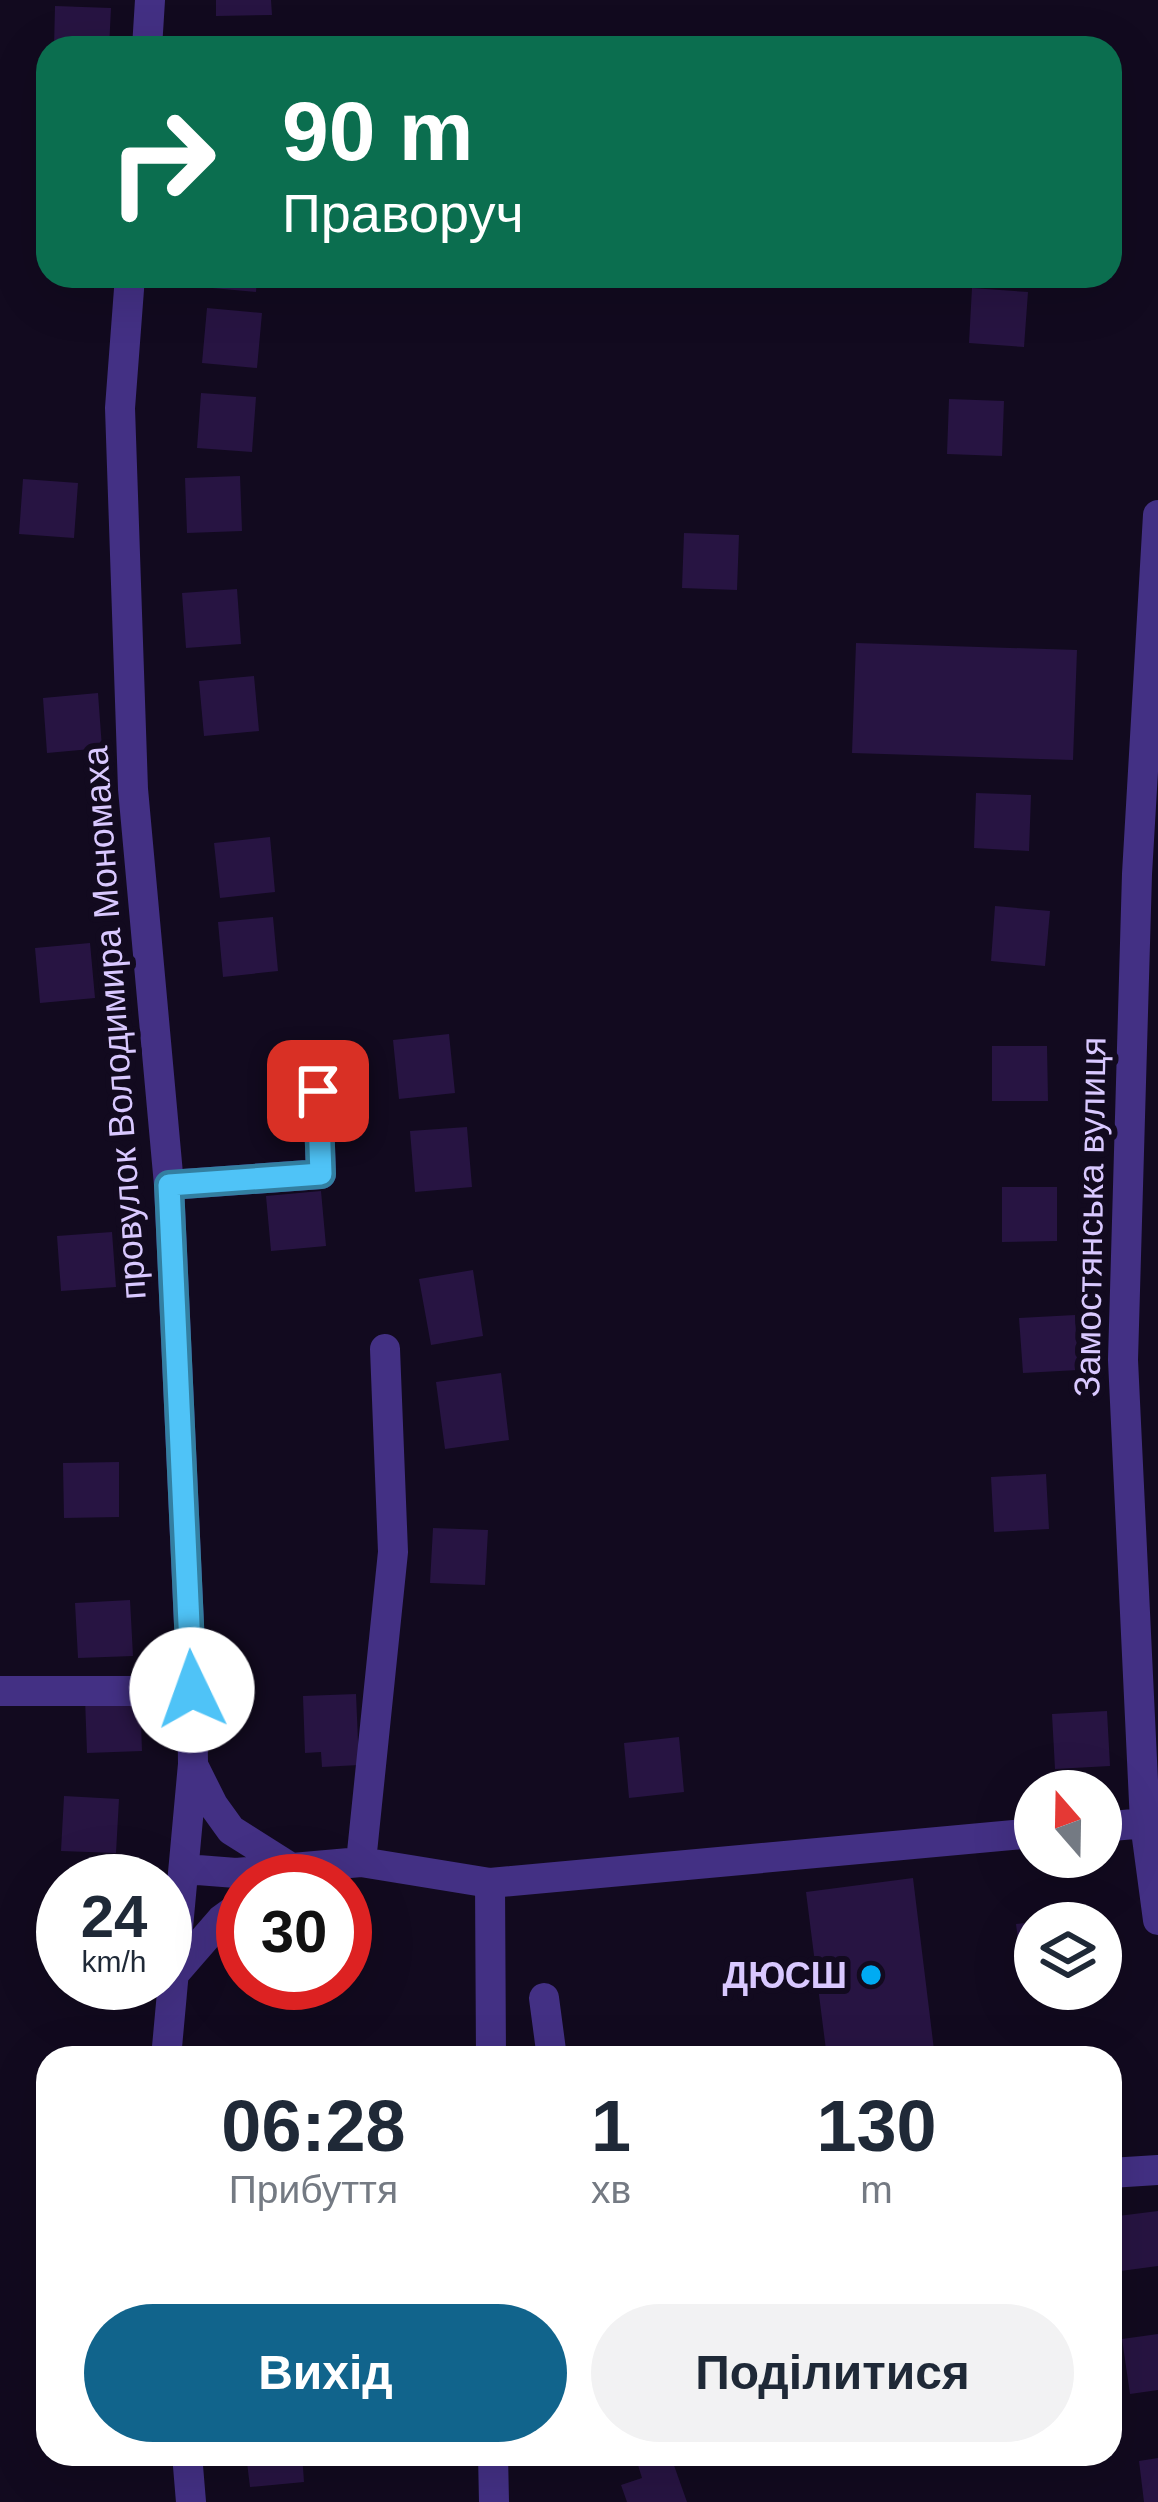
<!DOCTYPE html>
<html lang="uk">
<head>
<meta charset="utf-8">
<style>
	:root { --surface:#fff; --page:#f2f2f3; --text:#1f2937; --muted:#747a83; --accent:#11648c }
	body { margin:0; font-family:Arial,sans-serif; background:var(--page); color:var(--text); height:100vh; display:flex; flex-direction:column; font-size:45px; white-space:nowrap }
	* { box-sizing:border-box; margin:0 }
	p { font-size:39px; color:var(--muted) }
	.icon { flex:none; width:66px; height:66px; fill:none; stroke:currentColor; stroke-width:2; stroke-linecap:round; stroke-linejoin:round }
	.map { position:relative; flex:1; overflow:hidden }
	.side { position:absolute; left:36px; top:2046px; width:1086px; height:420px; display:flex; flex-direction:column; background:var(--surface); border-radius:36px; box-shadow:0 12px 48px #0002 }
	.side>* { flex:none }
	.guide { position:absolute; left:36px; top:36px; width:1086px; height:252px; border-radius:36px; box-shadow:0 12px 48px #0002; background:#0b6e4f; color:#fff; overflow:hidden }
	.needle { width:78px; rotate:340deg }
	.tools { position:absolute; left:1014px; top:1770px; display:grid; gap:24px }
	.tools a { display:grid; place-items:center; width:108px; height:108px; border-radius:50%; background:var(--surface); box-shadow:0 12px 48px #0002; font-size:60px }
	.speed { position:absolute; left:36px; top:1854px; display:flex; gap:24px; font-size:60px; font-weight:700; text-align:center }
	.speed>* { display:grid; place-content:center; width:156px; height:156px; border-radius:50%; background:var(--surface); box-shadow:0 12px 48px #0002; line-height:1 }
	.speed small { font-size:30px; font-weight:400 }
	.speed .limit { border:18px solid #d22; background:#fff; color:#111 }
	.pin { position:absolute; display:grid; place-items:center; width:102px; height:102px; color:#fff; margin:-51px; border-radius:24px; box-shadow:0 6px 18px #0006 }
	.me { position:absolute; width:132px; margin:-66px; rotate:357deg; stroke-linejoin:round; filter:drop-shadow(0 0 9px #0008) }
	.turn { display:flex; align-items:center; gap:42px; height:252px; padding:0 48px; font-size:54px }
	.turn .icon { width:156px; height:156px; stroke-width:2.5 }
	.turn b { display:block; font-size:84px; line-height:102px }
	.eta { display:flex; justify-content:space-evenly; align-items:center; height:204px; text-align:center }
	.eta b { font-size:72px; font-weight:700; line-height:84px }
	.action { display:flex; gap:24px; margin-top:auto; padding:24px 48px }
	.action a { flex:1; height:138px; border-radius:72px; background:var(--accent); color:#fff; font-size:48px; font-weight:700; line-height:138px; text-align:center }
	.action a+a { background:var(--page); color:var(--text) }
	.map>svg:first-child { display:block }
</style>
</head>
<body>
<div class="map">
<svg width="1158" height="2502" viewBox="0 0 1158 2502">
	<rect width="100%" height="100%" fill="#120a1f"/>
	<!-- building -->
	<path fill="#271442" d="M216,0H271L272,15L216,16Z
		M55,6L111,8L109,48H54Z
		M202,276H257L256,292L201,287Z
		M972,288L1028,292L1024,347L969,343Z
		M207,308L262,313L257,368L202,363Z
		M201,393L256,397L252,452L197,448Z
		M949,399L1004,401L1002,456L947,454Z
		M240,476L242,531L187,533L185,478Z
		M23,479L78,483L74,538L19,534Z
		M684,533L739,535L737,590L682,588Z
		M237,589L241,644L186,648L182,593Z
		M856,643L1077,650L1073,760L852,753Z
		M254,676L259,731L204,736L199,681Z
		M98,693L102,748L47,753L43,698Z
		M976,793L1031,795L1029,851L974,848Z
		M270,837L275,892L220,898L214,843Z
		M995,906L1050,911L1045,966L991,961Z
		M273,917L278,971L223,977L218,922Z
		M90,943L95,998L40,1003L35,948Z
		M449,1034L455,1093L399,1099L393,1040Z
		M992,1046H1047L1048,1101H992Z
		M467,1127L472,1187L415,1192L410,1131Z
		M1002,1187H1057V1241L1002,1242Z
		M321,1191L326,1246L271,1251L266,1196Z
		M112,1232L116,1287L61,1291L57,1236Z
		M473,1270L483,1336L431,1345L419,1279Z
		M1075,1315L1078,1370L1023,1373L1019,1318Z
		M501,1373L509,1440L445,1449L436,1382Z
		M119,1462V1517L64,1518L63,1463Z
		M1046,1474L1049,1529L994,1532L991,1477Z
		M433,1528L488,1530L485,1585L430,1583Z
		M130,1600L133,1656L78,1658L75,1603Z
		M356,1694L359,1765L322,1767L321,1752L305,1753L303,1696Z
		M140,1696L142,1751L87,1753L85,1698Z
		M1107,1711L1110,1766L1055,1769L1052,1714Z
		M679,1737L684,1792L629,1798L624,1743Z
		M64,1796L119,1799L116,1853L61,1851Z
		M913,1878L935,2058H827L806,1892Z
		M1035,1922V1977L1023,1978L1016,1924Z
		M1158,2211V2266L1113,2272L1110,2217Z
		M38,2288H48V2343H40Z
		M1158,2334V2390L1130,2394L1122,2339Z
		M246,2454H302L304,2482L250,2487Z
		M670,2454L687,2502H627L621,2485L642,2478L638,2465Z
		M1158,2458V2502H1144L1139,2461Z"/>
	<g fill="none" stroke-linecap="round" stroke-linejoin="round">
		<!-- minor -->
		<path stroke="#433084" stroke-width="30" d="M147,48L150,0
			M130,276L120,408L133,789L169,1185L192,1691L193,1764L166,2058
			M1158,515L1137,874L1123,1360L1145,1823L1158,1920
			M169,1185L321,1174L318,1091
			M0,1691H192
			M194,1767L213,1805L231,1830L291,1868
			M1101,1827L1145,1823
			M361,1862L393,1552L385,1349
			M185,1869L236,1873L361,1862L490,1883L1035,1833
			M490,1883L491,2058
			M174,1974L221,1920L243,1904
			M544,1998L552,2058
			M1110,2173L1158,2170
			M187,2454L191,2502
			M493,2454L494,2502"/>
	</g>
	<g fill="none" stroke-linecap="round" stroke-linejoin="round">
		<defs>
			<path id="route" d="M192,1690L169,1185L321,1174L318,1091"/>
		</defs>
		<!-- route casing -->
		<use href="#route" stroke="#337fa1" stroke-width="30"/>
		<!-- route -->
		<use href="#route" stroke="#4fc3f7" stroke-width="21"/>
	</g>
	<!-- markers -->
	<circle fill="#00abf3" stroke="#120a1f" stroke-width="4.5" cx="871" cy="1975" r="12"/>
	<g text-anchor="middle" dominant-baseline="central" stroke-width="12" stroke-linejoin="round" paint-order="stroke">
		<!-- street labels -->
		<g font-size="36" fill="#d9c8ff" stroke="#120a1f">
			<text transform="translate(114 1023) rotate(-94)">провулок Володимира Мономаха</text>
			<text transform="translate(1090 1217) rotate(-89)">Замостянська вулиця</text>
		</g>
		<!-- poi labels -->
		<g font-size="36" font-weight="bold" fill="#d9c8ff" stroke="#120a1f" text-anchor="end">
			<text x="847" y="1975">ДЮСШ</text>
		</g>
	</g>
</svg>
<div class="tools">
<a><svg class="needle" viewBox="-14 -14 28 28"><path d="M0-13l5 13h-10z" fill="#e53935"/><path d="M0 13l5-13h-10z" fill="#747a83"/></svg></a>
<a><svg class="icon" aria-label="layers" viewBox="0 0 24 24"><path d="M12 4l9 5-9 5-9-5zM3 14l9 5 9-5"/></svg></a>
</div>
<div class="speed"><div>24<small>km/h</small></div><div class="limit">30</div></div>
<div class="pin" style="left:318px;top:1091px;background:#d93025"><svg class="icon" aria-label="arrive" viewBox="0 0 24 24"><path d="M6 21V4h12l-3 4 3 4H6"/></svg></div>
<svg class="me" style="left:192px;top:1690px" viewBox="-20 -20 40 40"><circle r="19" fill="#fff"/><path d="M0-13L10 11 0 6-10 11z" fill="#4fc3f7"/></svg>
<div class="guide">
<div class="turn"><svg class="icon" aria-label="right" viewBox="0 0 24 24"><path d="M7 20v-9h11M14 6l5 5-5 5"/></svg><div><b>90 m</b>Праворуч</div></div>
</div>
<section class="side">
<div class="eta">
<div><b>06:28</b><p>Прибуття</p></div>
<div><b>1</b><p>хв</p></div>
<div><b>130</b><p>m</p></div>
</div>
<div class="action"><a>Вихід</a><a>Поділитися</a></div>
</section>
</div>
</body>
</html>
